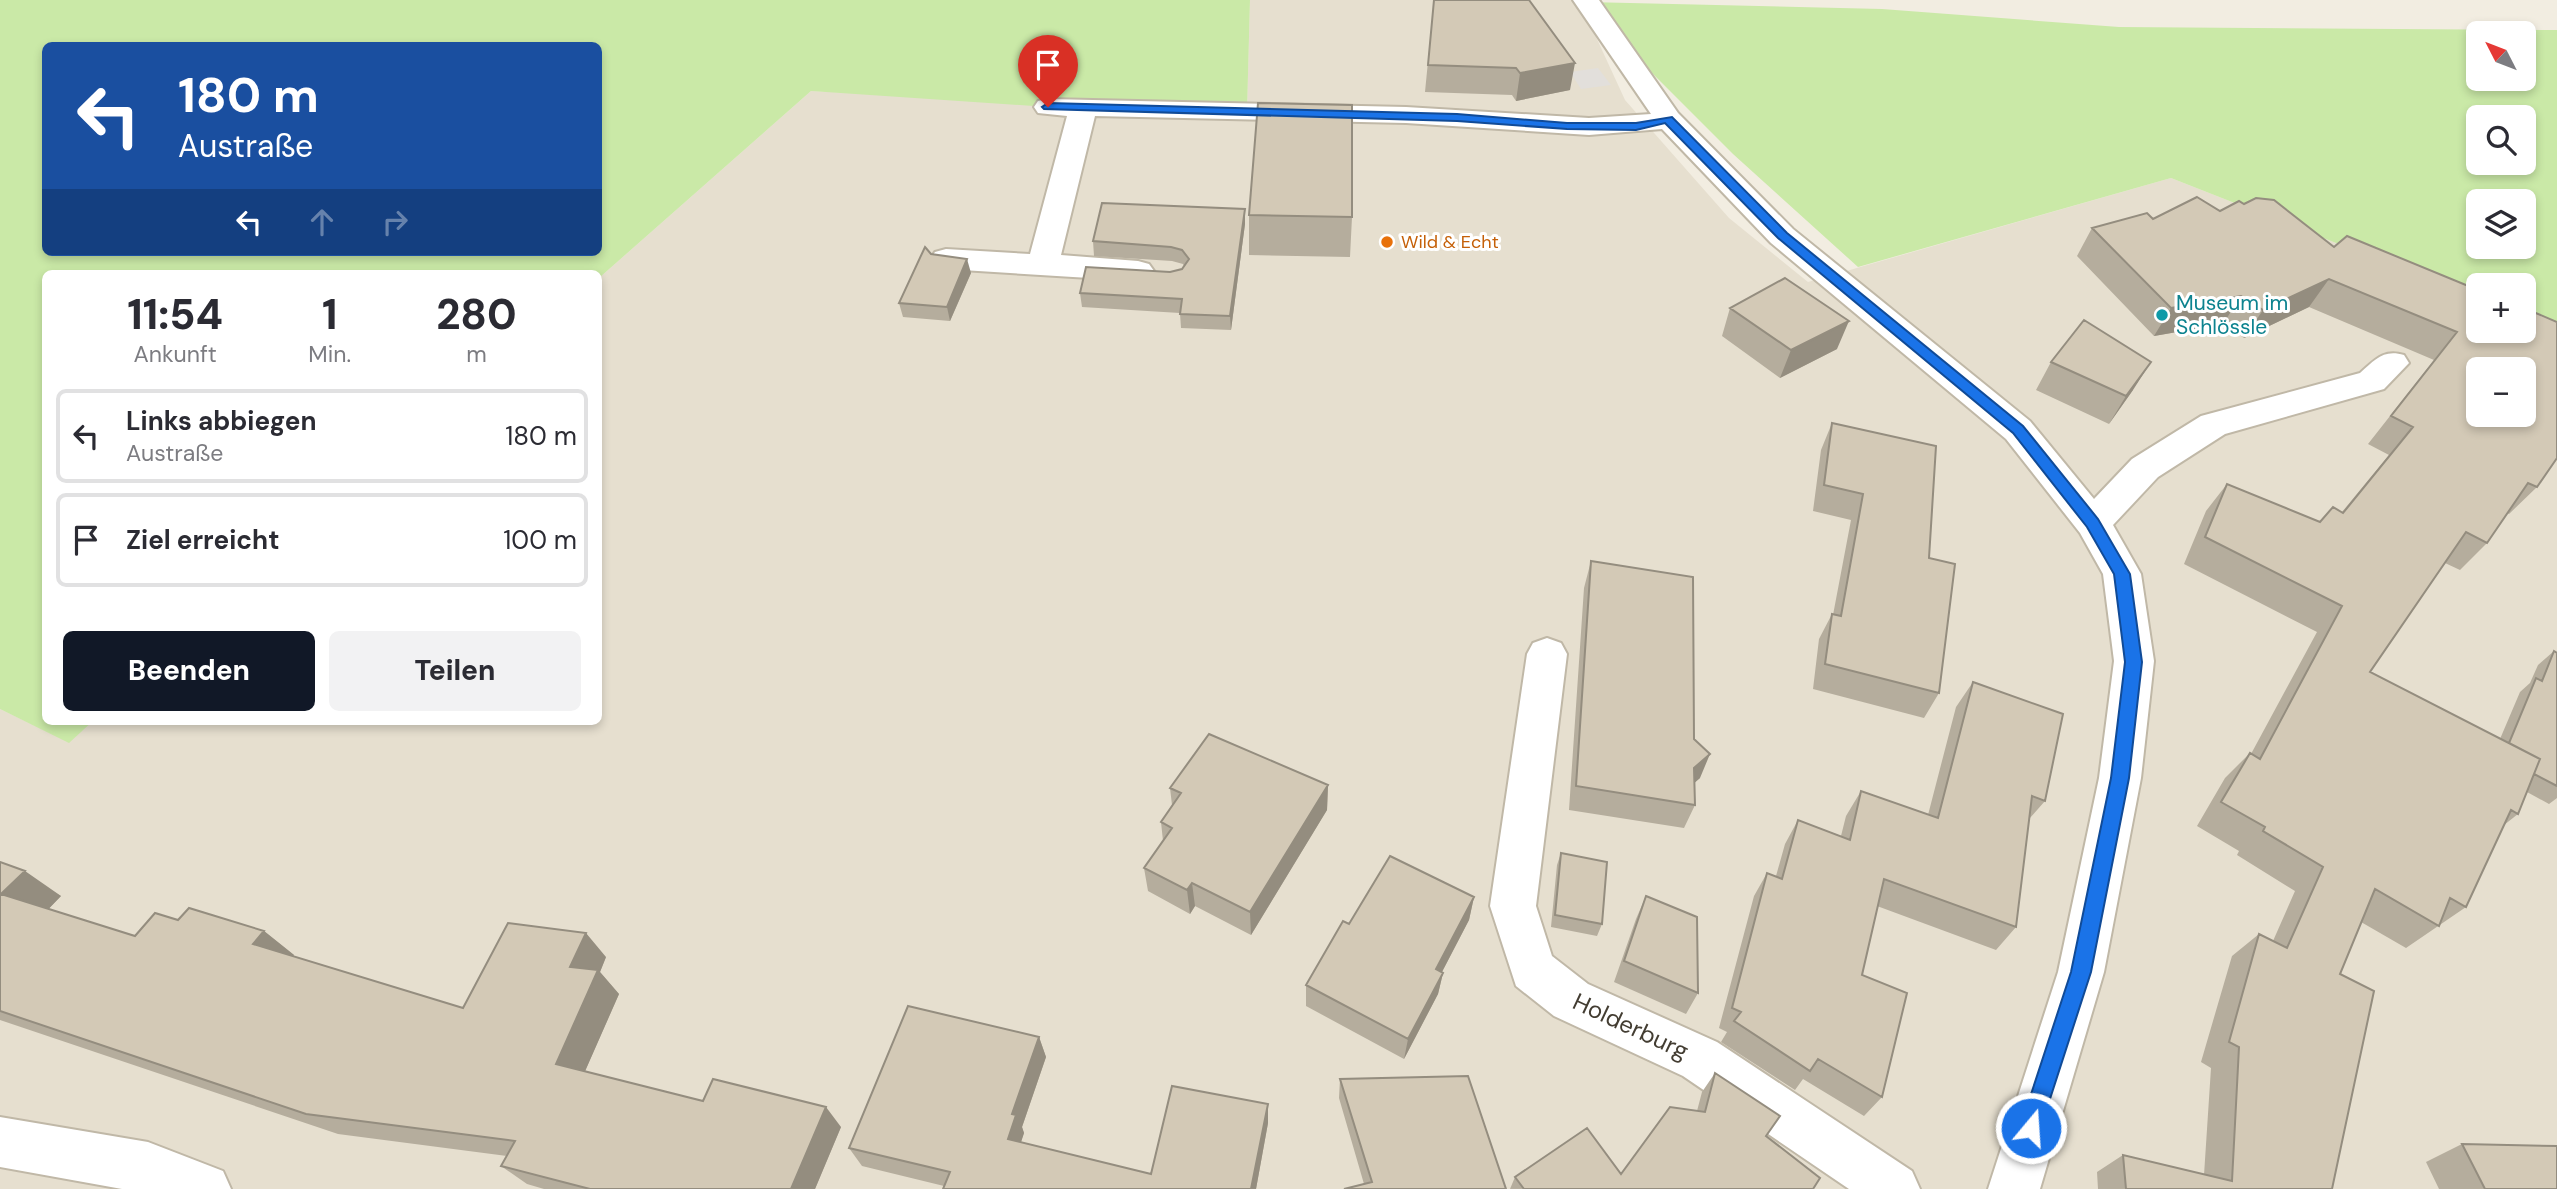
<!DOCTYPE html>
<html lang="de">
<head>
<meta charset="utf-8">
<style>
	:root { --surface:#fff; --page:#f2f2f3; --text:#2b2b33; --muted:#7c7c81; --line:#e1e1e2; --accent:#111827 }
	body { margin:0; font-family:"DM Sans",sans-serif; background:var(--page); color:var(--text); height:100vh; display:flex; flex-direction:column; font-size:26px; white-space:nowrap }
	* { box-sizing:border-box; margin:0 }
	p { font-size:23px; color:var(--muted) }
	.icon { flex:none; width:38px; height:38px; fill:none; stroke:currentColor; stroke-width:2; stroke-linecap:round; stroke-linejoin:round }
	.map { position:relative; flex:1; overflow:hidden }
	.sheet { position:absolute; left:42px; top:270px; width:560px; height:455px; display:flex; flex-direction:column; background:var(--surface); border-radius:10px; box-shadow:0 4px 10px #0003 }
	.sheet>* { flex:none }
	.guide { position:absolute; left:42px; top:42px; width:560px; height:214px; border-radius:10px; box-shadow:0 4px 10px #0003; background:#1a4fa0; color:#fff; overflow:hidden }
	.needle { width:46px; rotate:312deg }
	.controls { position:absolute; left:2466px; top:21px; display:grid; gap:14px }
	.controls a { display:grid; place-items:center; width:70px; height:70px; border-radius:10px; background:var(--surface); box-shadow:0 4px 10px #0003; font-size:35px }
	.pin { position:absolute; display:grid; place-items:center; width:60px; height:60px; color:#fff; margin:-72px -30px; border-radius:50% 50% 50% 0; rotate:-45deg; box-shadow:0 0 7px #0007 }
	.pin .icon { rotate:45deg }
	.me { position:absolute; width:77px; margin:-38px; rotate:18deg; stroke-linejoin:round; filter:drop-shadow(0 0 5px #0008) }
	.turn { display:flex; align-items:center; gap:24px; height:147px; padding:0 21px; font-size:32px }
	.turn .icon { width:91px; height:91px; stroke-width:2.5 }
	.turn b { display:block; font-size:49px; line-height:60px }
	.lanes { display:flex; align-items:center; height:66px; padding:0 21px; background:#0003; justify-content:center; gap:35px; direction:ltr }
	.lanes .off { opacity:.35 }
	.eta { display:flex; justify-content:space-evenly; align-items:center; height:119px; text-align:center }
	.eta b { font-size:42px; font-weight:800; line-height:49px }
	.cta { display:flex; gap:14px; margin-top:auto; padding:14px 21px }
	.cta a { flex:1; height:80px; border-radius:10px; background:var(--accent); color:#fff; font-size:28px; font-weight:800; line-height:80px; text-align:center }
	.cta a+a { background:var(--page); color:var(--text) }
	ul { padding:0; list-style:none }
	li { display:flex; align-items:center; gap:21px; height:94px; margin:0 14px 10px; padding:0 7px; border:4px solid var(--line); border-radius:10px }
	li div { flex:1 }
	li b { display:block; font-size:26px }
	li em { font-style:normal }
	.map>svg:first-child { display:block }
</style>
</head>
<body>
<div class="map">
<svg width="2557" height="1189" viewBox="0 0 2557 1189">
	<rect width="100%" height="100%" fill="#f2ede1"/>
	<!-- residential -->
	<path fill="#e6dfcf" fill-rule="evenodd" d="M1250,0H1579L1625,100L1729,218L1808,282L2171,178L2478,299V331L2557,330V1189H0V709L69,742L93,721H598L599,278L811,91L1247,111ZM2478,369H2524V415H2478Z"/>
	<!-- green -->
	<path fill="#cae9a7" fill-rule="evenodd" d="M0,0H1250L1247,112L1048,107L811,91L599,278L598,273H46V721H93L69,743L0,709ZM46,46H598V252H46Z
		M1587,2L1882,9L2119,27L2557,30V330L2524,316V285H2478V299L2171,178L1858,267L1733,154L1602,23ZM2478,33H2524V79H2478ZM2478,117H2524V163H2478ZM2478,201H2524V247H2478Z"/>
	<!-- parking -->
	<path fill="#e2dfdb" d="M1598,68L1611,85L1581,89L1570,72Z"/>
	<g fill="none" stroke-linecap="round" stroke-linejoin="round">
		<defs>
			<path id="minor" d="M1573,0H1599L1678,113L1793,229L2030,421L2094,499L2132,459L2201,416L2360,373C2375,360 2383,349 2404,355L2409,363L2384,389L2225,434L2158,477L2113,525L2141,574L2154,661L2141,778L2104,972L2040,1189H1988L2058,972L2099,778L2114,661L2103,574L2080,533L2006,439L1771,243L1662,129L1589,135L1406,123L1095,116L1061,255L1138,261L1149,264L1154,271L1149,278L1138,281L946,269L935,266L930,259L935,252L946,249L1030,254L1067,116L1038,113L1034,107L1038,101L1048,99L1406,107L1589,118L1651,114Z
				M1547,638L1561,643L1567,654L1536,906L1552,956L1588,984L1717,1042L1912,1171L1920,1189H1849L1683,1076L1554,1016L1516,986L1490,906L1527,654L1533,643Z
				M0,1117L148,1142L223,1171L231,1189H122L0,1167Z"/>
		</defs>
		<!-- minor casing -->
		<use href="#minor" stroke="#c0b8a7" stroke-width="4"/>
		<!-- minor -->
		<use href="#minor" fill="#fff" fill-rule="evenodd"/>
	</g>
	<!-- wall -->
	<path fill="#b5ad9d" d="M1434,0L1570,90L1516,101L1512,95L1425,92Z
		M2220,211L2334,247L2478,290L2537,487L2509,514L2507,513L2487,543L2460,570L2445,563L2370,672L2500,739L2520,692L2530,683L2538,665L2554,651L2557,653V798L2549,804L2527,792L2518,814L2504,825L2466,907L2406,948L2361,922L2340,974L2332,1189H2098L2097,1172L2123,1155L2204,1175L2211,1068L2201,1062L2232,956L2259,934L2273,941L2295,891L2237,855L2239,851L2197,826L2225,778L2250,753L2251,754L2317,632L2184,564L2206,511L2227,484L2320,522L2342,512L2389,455L2368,444L2434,360L2309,307L2244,338L2223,324L2154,336L2077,256L2092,228Z
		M1249,215L1352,217L1350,257L1249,255Z
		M1245,224L1231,330L1181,328L1180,313L1082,307L1080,293L1170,272L1182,269L1184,266L1183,264L1172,261L1094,256L1093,241Z
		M931,254L971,273L950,321L903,317L899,303Z
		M1730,308L1837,349L1780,378L1722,336Z
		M2051,362L2133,390L2109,424L2036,390Z
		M1832,423L1929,558L1939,693L1924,718L1813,689L1819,639L1832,614L1833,615L1851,520L1813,511L1821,450Z
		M1591,561L1694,739L1700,778L1694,783L1695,805L1684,828L1569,810L1584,588Z
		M1973,682L2045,801L2029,819L2016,927L1996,950L1877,906L1862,975L1882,1097L1864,1116L1803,1079L1795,1090L1721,1042L1727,1032L1719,1028L1754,896L1767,873L1776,876L1785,844L1798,820L1841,836L1846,816L1861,791L1928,815L1956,707Z
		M1328,785L1327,810L1251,935L1195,906L1190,914L1148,891L1144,868L1163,841L1161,822L1172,805L1170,788Z
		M1561,853L1602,924L1597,936L1551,927L1557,865Z
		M0,862L61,896L48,909L135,936L178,920L264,931L294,955L293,956L463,1008L606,957L600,972L619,994L585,1071L703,1101L841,1127L815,1189H544L527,1184L501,1166L507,1156L338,1134L0,1020Z
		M1646,896L1698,993L1686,1014L1614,982L1636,919Z
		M1474,897L1469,920L1442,972L1443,973L1438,994L1404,1059L1306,1006V985L1349,924Z
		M1039,1037L1046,1057L1022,1127L1024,1133L1021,1142L1151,1174L1268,1123L1256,1189L944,1186L862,1166L849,1148Z
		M1715,1073L1766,1136L1813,1189H1510L1515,1177L1621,1174L1697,1111L1702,1092Z
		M1340,1079L1506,1189L1364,1184L1339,1098Z
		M2462,1144L2557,1189H2439L2426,1162Z"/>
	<!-- shaded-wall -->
	<path fill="#948d7f" d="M1575,63L1570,90L1516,101L1520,73Z
		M1245,209V224L1231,330L1230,316Z
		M967,259L971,273L950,321L947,307Z
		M2329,279L2309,307L2244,338L2263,310Z
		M2241,296L2223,324L2154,336L2171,308Z
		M1849,321L1837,349L1780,378L1791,350Z
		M2151,362L2133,390L2109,424L2126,396Z
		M1710,754L1700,778L1684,792L1694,768Z
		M1328,785L1327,810L1251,935L1250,912Z
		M25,871L61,896L39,919L1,894Z
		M1192,883L1195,906L1190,914L1187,890Z
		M1474,897L1469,920L1432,991L1436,969Z
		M264,931L294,955L284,967L253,944Z
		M586,933L606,957L600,972L619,994L579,1085L556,1064L570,967Z
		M1443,973L1438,994L1404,1059L1408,1039Z
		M1039,1037L1046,1057L1022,1127L1024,1133L1016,1157L1008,1139L1012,1114Z
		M1268,1104V1123L1256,1189H1251Z
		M826,1107L841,1127L815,1189H791Z"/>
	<!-- building -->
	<path fill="#d3c9b6" stroke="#948d7f" stroke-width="2" fill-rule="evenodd" d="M1434,0H1529L1575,63L1520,73L1516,68L1428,65Z
		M1258,103L1352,105V217L1249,215Z
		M2197,197L2220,211L2239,201L2244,204L2256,198L2274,200L2334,247L2347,236L2478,290V331H2524V308L2557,322V458L2537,487L2528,483L2487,543L2466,532L2370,672L2540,759L2518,814L2511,810L2466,907L2450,898L2439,926L2375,889L2340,974L2374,991L2332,1189H2126L2123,1155L2232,1181L2239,1047L2229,1042L2259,934L2287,948L2323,867L2263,831L2265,827L2221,802L2250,753L2260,759L2342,606L2205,537L2227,484L2320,522L2333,507L2343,513L2413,427L2391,416L2457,332L2329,279L2263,310L2241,296L2171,308L2092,228L2147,213L2153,219ZM2478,369H2524V415H2478Z
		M1102,203L1245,209L1230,316L1180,314L1182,299L1080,293L1086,267L1170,272L1182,269L1189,259L1182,250L1171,247L1093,241Z
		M925,247L931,254L967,259L947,307L899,303Z
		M1785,278L1849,321L1791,350L1730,308Z
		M2084,320L2151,362L2126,396L2051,362Z
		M1832,423L1936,446L1929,558L1955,564L1939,693L1825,664L1832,614L1841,616L1863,494L1824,485Z
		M1591,561L1693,577L1694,739L1710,754L1694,768L1695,805L1576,786Z
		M2554,651L2557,653V786L2534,774L2540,759L2509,743L2536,678L2542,681Z
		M1973,682L2063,714L2045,801L2032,796L2016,927L1884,879L1862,975L1907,993L1882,1097L1818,1059L1810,1071L1734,1021L1741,1012L1732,1008L1767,873L1782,879L1798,820L1850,840L1861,791L1938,818Z
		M1209,734L1328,785L1250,912L1192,883L1187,890L1144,868L1172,828L1161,822L1181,793L1170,788Z
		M1561,853L1607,862L1602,924L1555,915Z
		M1390,856L1474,897L1436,969L1443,973L1408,1039L1306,985L1343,921L1349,924Z
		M0,862L25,871L1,894L135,936L155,913L178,920L189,908L264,931L253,944L463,1008L508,923L586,933L570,967L598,970L556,1064L703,1101L713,1079L826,1107L791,1189H590L501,1166L515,1141L306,1114L0,1011Z
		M1646,896L1697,917L1698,993L1624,961Z
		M908,1006L1039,1037L1012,1114L1016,1115L1008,1139L1151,1174L1172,1086L1268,1104L1251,1189H943L950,1172L849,1148Z
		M1715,1073L1780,1116L1766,1136L1820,1178L1813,1189H1524L1515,1177L1587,1128L1621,1174L1670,1107L1705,1112Z
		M1468,1076L1506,1189H1344L1372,1182L1340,1079Z
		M2462,1144L2557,1146V1189H2485Z"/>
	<!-- route -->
	<path fill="#1a73e8" stroke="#114b97" stroke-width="2" d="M1048,103L1457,114L1567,123H1636L1672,117L1787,233L2023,426L2098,519L2130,574L2142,662L2129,778L2091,972L2038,1136L2031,1139L2023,1136L2020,1128L2071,972L2111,778L2125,662L2114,574L2087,527L2013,433L1778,238L1665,123L1636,130L1567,129L1457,121L1044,109L1042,107Z"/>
	<!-- markers -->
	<circle fill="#e8710a" stroke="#fff" stroke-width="2.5" cx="1387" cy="242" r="7"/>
	<circle fill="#0f9aa8" stroke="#fff" stroke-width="2.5" cx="2162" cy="315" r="7"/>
	<g text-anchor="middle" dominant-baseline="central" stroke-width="6" stroke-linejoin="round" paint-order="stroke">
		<!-- far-food labels -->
		<g font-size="18" fill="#c56008" stroke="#fff" text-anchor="start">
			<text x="1401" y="242">Wild &amp; Echt</text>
		</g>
		<!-- culture labels -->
		<g font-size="21" fill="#0d838f" stroke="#fff" text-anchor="start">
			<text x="2176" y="303">Museum im<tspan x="2176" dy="24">Schlössle</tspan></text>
		</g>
		<!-- near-street labels -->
		<g font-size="24" fill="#433d32" stroke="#fff">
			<text transform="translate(1631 1026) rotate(25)">Holderburg</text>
		</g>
	</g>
</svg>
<div class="controls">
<a><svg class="needle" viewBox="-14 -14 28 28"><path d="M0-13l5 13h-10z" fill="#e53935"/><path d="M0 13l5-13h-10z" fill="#7c7c81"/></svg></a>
<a><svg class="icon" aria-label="search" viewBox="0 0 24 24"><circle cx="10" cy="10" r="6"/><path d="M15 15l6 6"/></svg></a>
<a><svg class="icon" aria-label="layers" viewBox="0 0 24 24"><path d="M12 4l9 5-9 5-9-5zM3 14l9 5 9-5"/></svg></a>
<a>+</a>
<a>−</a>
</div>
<div class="pin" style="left:1048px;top:107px;background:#d93025"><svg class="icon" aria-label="arrive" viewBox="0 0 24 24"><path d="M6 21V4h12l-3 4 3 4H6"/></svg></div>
<svg class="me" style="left:2031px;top:1128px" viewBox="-20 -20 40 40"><circle r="17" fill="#1a73e8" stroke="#fff" stroke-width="3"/><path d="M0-11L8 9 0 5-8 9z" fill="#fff"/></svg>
<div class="guide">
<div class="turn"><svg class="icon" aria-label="left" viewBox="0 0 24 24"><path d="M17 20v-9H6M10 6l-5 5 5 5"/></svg><div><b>180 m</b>Austraße</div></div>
<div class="lanes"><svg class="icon" aria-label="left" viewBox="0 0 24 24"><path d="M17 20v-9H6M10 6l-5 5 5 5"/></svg><svg class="icon off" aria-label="ahead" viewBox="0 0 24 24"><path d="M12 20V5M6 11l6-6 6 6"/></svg><svg class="icon off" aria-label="right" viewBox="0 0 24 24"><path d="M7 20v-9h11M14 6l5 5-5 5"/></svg></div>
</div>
<section class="sheet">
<div class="eta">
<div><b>11:54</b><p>Ankunft</p></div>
<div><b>1</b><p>Min.</p></div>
<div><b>280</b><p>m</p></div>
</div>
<ul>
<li><svg class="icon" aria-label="left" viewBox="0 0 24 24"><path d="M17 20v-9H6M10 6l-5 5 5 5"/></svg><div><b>Links abbiegen</b><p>Austraße</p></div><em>180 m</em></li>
<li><svg class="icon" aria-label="arrive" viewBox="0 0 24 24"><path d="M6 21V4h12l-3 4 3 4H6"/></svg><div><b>Ziel erreicht</b></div><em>100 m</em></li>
</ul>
<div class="cta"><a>Beenden</a><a>Teilen</a></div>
</section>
</div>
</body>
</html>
